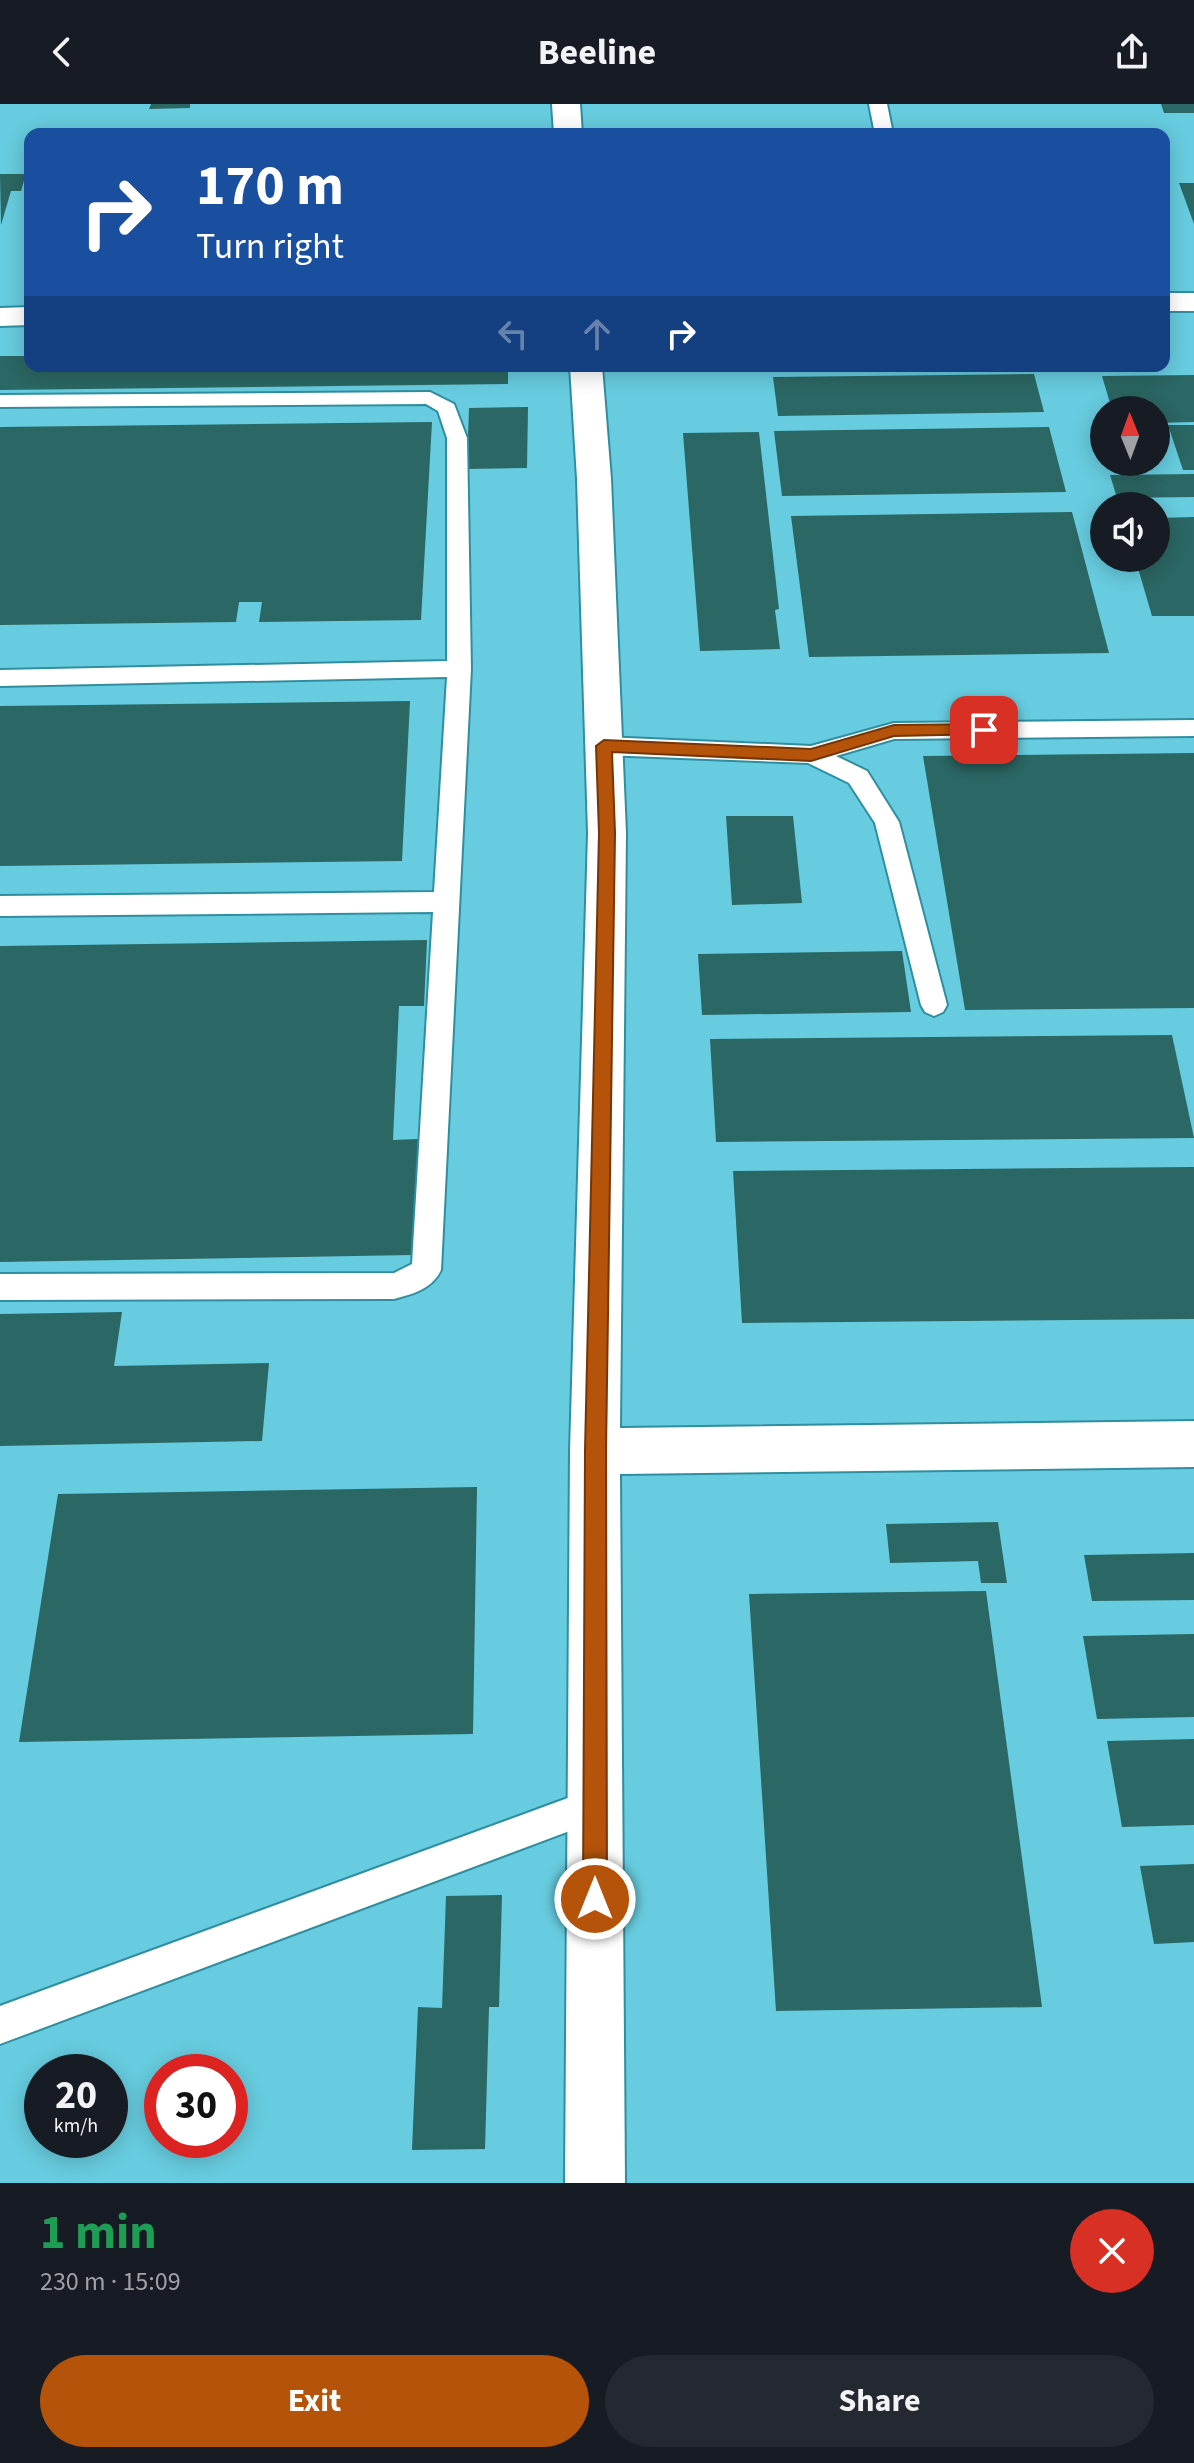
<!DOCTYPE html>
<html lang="en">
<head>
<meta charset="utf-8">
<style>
	:root { --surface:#171b24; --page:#242831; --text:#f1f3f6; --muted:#9ea1a6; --accent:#b45309 }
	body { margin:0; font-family:"Source Sans 3",sans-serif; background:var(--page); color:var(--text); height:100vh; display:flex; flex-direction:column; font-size:30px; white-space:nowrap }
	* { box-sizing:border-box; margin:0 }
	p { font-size:26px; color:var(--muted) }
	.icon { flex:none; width:44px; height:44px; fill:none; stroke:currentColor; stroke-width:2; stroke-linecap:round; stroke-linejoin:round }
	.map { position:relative; height:2079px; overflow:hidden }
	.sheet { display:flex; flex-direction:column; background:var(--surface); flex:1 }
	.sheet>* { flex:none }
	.guide { position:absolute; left:24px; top:24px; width:1146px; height:244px; border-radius:16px; box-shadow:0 4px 20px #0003; background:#1a4fa0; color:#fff; overflow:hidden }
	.needle { width:52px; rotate:359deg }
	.tools { position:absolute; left:1090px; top:292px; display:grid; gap:16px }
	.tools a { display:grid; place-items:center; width:80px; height:80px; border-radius:50%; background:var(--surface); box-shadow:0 4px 20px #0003; font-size:40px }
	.speed { position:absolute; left:24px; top:1950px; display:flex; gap:16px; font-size:40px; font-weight:700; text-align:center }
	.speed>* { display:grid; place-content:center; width:104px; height:104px; border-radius:50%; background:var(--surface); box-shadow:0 4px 20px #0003; line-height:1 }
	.speed small { font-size:20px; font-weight:400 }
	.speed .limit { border:12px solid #d22; background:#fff; color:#111 }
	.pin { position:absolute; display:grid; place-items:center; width:68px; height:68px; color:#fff; margin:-34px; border-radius:16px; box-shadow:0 4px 12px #0006 }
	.me { position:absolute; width:88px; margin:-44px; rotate:0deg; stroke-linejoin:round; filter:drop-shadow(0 0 6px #0008) }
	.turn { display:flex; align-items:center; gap:28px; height:168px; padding:0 40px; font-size:36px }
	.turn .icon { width:104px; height:104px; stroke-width:2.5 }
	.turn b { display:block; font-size:56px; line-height:68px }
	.lanes { display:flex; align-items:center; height:76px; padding:0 40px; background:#0003; justify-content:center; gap:40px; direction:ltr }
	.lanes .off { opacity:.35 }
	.round { display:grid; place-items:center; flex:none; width:84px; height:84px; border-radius:42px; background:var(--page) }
	.headline { display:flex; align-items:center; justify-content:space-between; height:136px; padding:0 40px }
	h1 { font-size:48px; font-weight:700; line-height:60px; color:#1e9e55 }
	.primary-button { display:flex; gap:16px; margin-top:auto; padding:16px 40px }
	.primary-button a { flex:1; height:92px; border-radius:48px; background:var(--accent); color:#fff; font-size:32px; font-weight:700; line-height:92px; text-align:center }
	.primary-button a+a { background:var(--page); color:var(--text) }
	header { display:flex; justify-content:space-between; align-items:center; height:104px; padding:0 40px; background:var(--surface); font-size:36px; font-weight:700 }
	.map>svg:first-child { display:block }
</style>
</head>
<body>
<header><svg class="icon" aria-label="back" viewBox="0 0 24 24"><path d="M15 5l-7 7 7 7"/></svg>Beeline<svg class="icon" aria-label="share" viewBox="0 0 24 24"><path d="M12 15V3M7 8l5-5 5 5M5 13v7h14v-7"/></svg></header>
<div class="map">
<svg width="1194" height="2079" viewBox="0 0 1194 2079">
	<rect width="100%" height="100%" fill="#7fd9eb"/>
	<!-- built -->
	<path fill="#67ccdf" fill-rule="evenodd" d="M0,0H1194V2079H0ZM30,30H1164V262H30ZM1104,306H1156V358H1104ZM1104,402H1156V454H1104ZM42,1968H110V2036H42ZM162,1968H230V2036H162Z"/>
	<!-- building -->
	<path fill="#2b6764" d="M151,0H190V4L149,5Z
		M1161,0H1194V9H1164Z
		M0,70H26L21,87H11L1,121Z
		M1179,79H1194V120Z
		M0,252H30V262H508V280L0,286Z
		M1034,270L1044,308L778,312L773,273Z
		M1194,271V318L1156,319V306H1112L1102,272Z
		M528,303L527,364L467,365L469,304Z
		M432,318L421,516L259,518L262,498H239L236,518L0,521V323Z
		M1168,321H1194V366H1183Z
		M1049,323L1066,388L782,392L774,327Z
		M759,328L779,505L775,506L780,545L700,547L683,329Z
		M1194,370V393L1117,394L1110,371Z
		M1072,408L1109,549L809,553L791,412Z
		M1194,413V512H1152L1135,454H1156V414Z
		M410,597L402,757L0,762V602Z
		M1194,649V904L965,906L923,652Z
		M726,712H793L802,799L732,801Z
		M427,836L424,902H399L393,1036L418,1035L413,1151L0,1158V842Z
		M902,847L911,908L702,911L698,850Z
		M1172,931L1194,1034L716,1038L710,935Z
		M1194,1063V1215L742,1219L733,1067Z
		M122,1208L114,1262L269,1259L262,1337L0,1342V1210Z
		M477,1383L473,1630L19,1638L58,1390Z
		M998,1418L1007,1479H981L978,1457L890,1459L886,1420Z
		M1194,1449V1496L1092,1497L1084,1451Z
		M986,1487L1042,1903L776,1907L749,1490Z
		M1194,1530V1613L1097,1615L1083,1532Z
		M1194,1635V1721L1122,1723L1107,1637Z
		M1194,1760V1838L1154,1840L1140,1762Z
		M502,1791L499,1903H489L485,2045L412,2046L418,1903L442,1904L446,1792Z"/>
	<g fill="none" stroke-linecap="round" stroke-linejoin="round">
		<defs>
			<path id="lane" d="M869,0H887L893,30H875Z
				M430,288L454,300L467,334L471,565L441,1166C432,1185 413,1190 394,1195L0,1196V1170L394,1169L412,1160L433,808L0,812V792L434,788L447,573L0,582V566L447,557V334L438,307L426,300L0,303V291Z
				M1194,616V632L894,635L836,652L867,667L899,718L947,901L943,908L934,912L925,908L921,901L875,719L849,679L808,659L604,651L596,648L592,642L596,636L604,633L811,642L894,619Z
				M595,1684L607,1689L612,1701L607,1713L0,1940V1902Z"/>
			<path id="street" d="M552,0H580L582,30H554Z
				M1164,189H1194V207H1164Z
				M30,203V221L0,222V204Z
				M570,262H602L611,375L626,729L620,1324L1194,1317V1363L620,1370L625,2079H565L570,1347L588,729L577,375Z"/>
		</defs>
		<!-- lane casing -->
		<use href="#lane" stroke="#2f8e9f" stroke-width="4"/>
		<!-- street casing -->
		<use href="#street" stroke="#2f8e9f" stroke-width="4"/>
		<!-- lane -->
		<use href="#lane" fill="#fff" fill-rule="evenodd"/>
		<!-- street -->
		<use href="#street" fill="#fff" fill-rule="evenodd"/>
	</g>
	<!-- route -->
	<path fill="#b45309" stroke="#753606" stroke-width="2" d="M984,620L990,622V630L894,632L811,657L612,648L615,729L606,1347L607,1795L603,1803L595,1807L587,1803L583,1795L585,1347L599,729L596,642L604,636L811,645L894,621Z"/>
</svg>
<div class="tools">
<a><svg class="needle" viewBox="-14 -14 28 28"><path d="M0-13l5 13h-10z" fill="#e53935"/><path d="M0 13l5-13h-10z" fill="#9ea1a6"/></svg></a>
<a><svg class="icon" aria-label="sound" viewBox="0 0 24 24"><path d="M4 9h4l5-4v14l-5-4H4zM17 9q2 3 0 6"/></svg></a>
</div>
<div class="speed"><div>20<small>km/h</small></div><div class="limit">30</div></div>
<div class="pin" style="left:984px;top:626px;background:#d93025"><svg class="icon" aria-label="arrive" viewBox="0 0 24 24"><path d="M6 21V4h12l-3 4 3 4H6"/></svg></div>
<svg class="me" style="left:595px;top:1795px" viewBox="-20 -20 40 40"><circle r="17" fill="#b45309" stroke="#fff" stroke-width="3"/><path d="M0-11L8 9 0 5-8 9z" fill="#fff"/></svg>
<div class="guide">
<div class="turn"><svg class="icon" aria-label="right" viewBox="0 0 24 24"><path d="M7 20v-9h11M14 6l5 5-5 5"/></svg><div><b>170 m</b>Turn right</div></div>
<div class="lanes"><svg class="icon off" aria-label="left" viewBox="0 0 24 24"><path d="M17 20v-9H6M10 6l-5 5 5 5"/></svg><svg class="icon off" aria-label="ahead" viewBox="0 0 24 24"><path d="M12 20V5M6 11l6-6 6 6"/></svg><svg class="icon" aria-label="right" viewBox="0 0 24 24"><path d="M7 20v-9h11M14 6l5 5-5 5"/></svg></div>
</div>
</div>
<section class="sheet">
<div class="headline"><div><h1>1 min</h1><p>230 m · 15:09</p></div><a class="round" style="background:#d93025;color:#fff"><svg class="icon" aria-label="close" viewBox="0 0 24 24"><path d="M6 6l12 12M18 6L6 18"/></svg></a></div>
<div class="primary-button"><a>Exit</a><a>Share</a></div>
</section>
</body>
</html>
